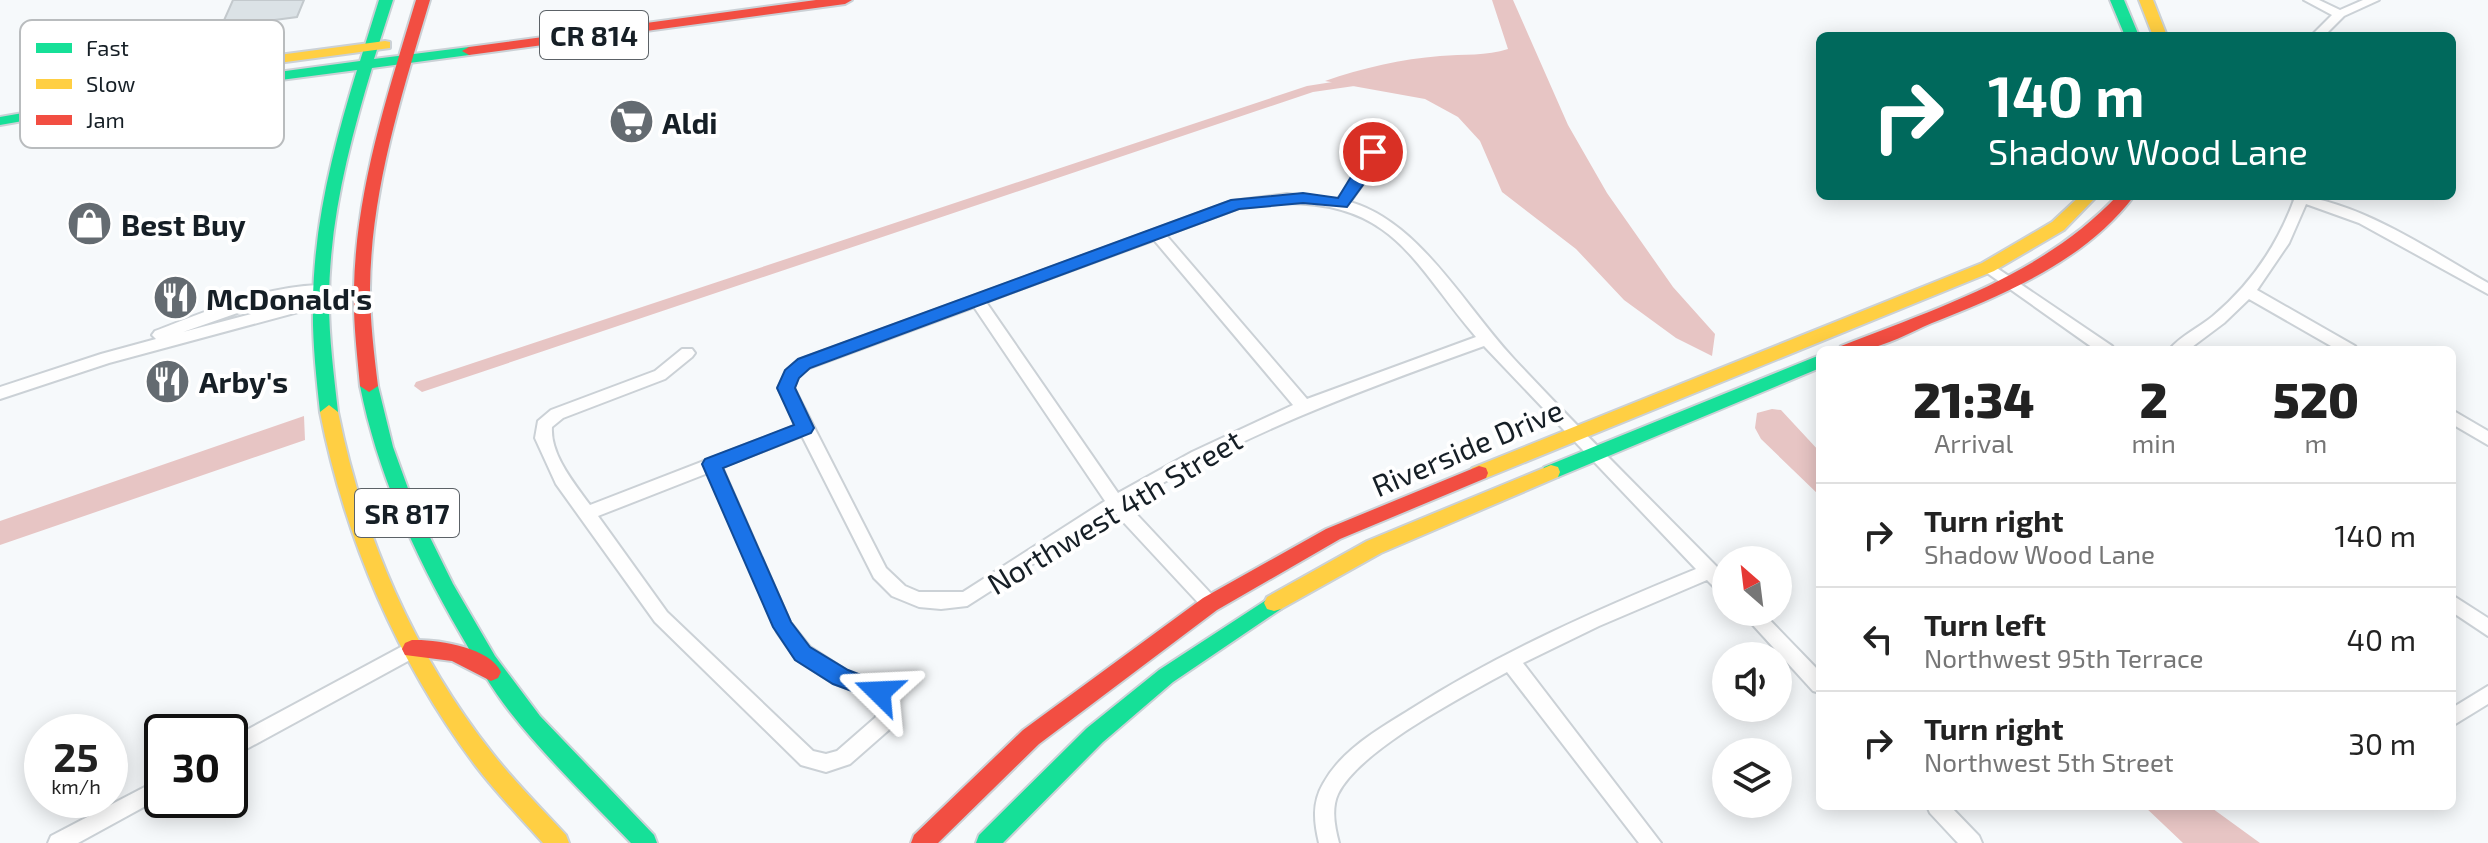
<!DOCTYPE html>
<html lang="en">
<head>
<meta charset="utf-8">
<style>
	:root { --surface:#fff; --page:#f6f6f6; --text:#222; --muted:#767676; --line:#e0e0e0 }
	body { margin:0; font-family:"Exo 2",sans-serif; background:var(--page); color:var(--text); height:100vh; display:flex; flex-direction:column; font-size:30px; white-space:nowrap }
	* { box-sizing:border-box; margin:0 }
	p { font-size:26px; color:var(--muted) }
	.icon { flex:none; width:44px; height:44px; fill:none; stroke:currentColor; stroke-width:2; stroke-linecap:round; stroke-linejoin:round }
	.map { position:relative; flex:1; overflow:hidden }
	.details { position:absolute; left:1816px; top:346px; width:640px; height:464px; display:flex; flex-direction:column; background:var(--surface); border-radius:12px; box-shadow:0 4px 20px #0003 }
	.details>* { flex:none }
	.top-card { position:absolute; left:1816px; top:32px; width:640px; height:168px; border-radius:12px; box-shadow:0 4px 20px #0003; background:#00695c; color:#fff; overflow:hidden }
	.needle { width:52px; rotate:332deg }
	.fabs { position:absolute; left:1712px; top:546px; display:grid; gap:16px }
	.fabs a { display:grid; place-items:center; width:80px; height:80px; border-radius:50%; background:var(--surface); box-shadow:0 4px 20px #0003; font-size:40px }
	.speed { position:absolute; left:24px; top:714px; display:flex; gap:16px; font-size:40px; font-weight:700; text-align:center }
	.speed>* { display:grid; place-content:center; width:104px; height:104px; border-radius:50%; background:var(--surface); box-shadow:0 4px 20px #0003; line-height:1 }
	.speed small { font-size:20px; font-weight:400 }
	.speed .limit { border:4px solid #111; border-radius:12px; background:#fff; color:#111 }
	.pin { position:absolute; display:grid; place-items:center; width:68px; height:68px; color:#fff; margin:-34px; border:4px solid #fff; border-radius:50%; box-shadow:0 2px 8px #0007 }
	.me { position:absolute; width:88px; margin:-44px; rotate:291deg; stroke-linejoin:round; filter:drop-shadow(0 0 6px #0008) }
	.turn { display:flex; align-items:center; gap:28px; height:168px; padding:0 40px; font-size:36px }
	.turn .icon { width:104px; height:104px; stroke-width:2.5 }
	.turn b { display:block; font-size:56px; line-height:68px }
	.eta { display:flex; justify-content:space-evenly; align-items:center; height:136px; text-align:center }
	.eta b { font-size:48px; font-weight:800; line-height:56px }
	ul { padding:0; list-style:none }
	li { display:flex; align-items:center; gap:24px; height:104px; padding:0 40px; border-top:2px solid var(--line) }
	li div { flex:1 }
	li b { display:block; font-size:30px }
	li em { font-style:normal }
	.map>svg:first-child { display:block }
</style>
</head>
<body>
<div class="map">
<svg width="2488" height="843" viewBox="0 0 2488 843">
	<rect width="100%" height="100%" fill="#f6f9fb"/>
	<!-- water -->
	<path fill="#e7c5c4" d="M1492,0H1513L1568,125L1607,193L1673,287L1715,334L1712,356L1676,338L1624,300L1576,249L1502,192L1480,141L1458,117L1425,99L1325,81C1362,68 1402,59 1440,56C1463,54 1487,56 1508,49Z
		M1772,409L1781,410L1820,452V496L1761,439L1755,428L1757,413Z
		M304,416L305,440L0,545V521Z
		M2144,806H2209L2260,843H2183Z"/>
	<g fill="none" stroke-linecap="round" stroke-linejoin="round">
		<!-- canal -->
		<path fill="#e7c5c4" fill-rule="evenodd" d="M1364,77L1368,78V84L1313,92L428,390L422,392L414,386L416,382L1307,86Z"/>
	</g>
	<!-- building -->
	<path fill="#dbe2e6" stroke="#c3c9cd" stroke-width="2" d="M233,0H304L297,17L221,27Z"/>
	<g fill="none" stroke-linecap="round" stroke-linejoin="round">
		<defs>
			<path id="street" d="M2304,0H2319L2340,10L2363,0H2379L2344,16L2324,36H2311L2332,15Z
				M1373,148L1380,152L1367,178L1350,202C1420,222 1465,307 1514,359C1583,433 1655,504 1726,576V595L1720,593L1707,580L1599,626L1523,663L1661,843H1639L1507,672C1464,696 1359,750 1338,794C1331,809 1335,828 1339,843H1319C1314,822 1312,803 1323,784C1341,750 1379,729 1411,709C1501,652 1598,609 1696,569L1484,346C1361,390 1239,435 1127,504L1216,599L1219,604L1216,609L1210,611L1204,609L1114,512L967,606L941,609L919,607L892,596L874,578L802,436L722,467L790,622L810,647L847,671L886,686L897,705L891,728L850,764L826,772L801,765L655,622L556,484L535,438L538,421L551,410L655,371L682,349H692L695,353L692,357L665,379L563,418L552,427C550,455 575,484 590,505L797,425L778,388L787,370L799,360L1232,201L1287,194L1338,199L1354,177L1368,149ZM1287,203C1395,203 1415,266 1476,337L1307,399L1166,235L1239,208ZM1154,240L1293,405L1192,452L1118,493L986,302ZM974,307L1105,501L963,592H919L905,586L886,568L794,388L798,377L809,368ZM708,473L777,632L796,659L833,683L872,698L878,706L876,717L837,751L826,754L813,751L667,612L598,516Z
				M2289,196C2352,196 2433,252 2488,283V294L2359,223L2306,204L2289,243L2257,290L2355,346L2358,350H2338L2249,299L2224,323L2188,350H2169C2180,336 2200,327 2213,316C2251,284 2277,246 2294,200Z
				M1988,262L2112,346L2115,350H2096L1983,270L1981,267L1983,264Z
				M319,285L326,290L324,294L263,304L183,332L319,296L326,301L324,305L109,363L0,399V387L101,354L156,339L152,335L155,331C208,311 261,287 319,285Z
				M2452,410L2488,431V445L2452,424Z
				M2452,595L2488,618V636L2452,612Z
				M1741,612H1762L1820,672V693L1813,691Z
				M412,641L419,643L421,649L419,655L230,758V739Z
				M2488,686V704L2452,726V708Z
				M162,778V797L78,843H48L51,836Z
				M1927,806H1950L1979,836L1982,843H1958L1930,813Z"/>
			<path id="fast" d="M379,0H393L374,59L469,47L476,51L469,55L372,68C349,144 329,222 329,302C329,339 334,375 338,412L329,419L320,412C316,375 312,338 313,301C314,222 334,145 357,70L182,93L0,125V117L182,85L360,61Z
				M2110,0H2124L2139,36H2125Z
				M1820,355V368L1558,477H1544L1542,472L1544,467Z
				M369,380L378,386L393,447L414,505L453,584L495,656L540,716L654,835L657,843H631C590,800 547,759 510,712C491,688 476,661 461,635C415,556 378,475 360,386Z
				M1274,595L1281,597L1284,603L1281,609L1173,682L1103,742L1003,843H976L979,835L1087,728L1159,670Z"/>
			<path id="slow" d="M2139,0H2153L2167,36H2153Z
				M385,41L390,42V48L166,78L159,74L166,70Z
				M2080,196H2097L2064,230L1994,271L1486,478H1472L1470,473L1472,468L1982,263L2052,222Z
				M329,405L338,412C363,536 414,654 493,754C515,782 541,808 566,835L569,843H543C520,817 496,793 475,765C397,661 345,539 320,412Z
				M1551,465L1558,467L1560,472L1558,477L1381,553L1281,609L1274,611L1267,609L1264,603L1267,597L1367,541Z"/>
			<path id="jam" d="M416,0H430C402,93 371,190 370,288C370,321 374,353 378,386L369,392L360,386C357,353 353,321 354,288C356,189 388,93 416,0Z
				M816,0H852L845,4L469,55L462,51L469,47Z
				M2117,196H2134C2085,261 2005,294 1932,323C1911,332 1886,346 1863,350C1855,351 1846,350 1838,350L1841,346C1940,307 2042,275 2117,196Z
				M1479,466L1486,468L1488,473L1486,478L1340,539L1217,610L1039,744L938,843H911L914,835L1023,730L1203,598L1326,529Z
				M412,640C436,639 490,647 501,672L498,678L491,681L452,661L405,655L402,649L405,643Z"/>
		</defs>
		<!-- street casing -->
		<use href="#street" stroke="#cbd1d6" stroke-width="4"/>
		<!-- fast casing -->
		<use href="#fast" stroke="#cbd1d6" stroke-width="4"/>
		<!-- slow casing -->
		<use href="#slow" stroke="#cbd1d6" stroke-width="4"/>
		<!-- jam casing -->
		<use href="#jam" stroke="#cbd1d6" stroke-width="4"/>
		<!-- street -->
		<use href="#street" fill="#fefefe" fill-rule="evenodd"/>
		<!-- fast -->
		<use href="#fast" fill="#16e098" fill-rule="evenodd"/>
		<!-- slow -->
		<use href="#slow" fill="#ffcf43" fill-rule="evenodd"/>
		<!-- jam -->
		<use href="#jam" fill="#f24e42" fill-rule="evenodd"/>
	</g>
	<!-- route -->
	<path fill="#1a73e8" stroke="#114b97" stroke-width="2" d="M1373,147L1381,152L1368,178L1347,207L1303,203L1239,209L810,368L799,378L795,388L814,428L811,433L723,468L791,622L810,647L848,670L887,685L890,692L887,699L879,701L833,684L795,660L773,627L702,464L705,459L794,425L777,388L785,370L798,359L1231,200L1303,193L1338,198L1368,149Z"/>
	<!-- icons -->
	<defs>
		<symbol id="supermarket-disc" viewBox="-11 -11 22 22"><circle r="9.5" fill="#646b71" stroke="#fff"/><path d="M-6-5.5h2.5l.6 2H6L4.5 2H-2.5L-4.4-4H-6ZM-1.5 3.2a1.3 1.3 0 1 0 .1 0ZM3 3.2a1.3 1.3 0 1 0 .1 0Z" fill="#fff"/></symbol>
		<symbol id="shop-disc" viewBox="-11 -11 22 22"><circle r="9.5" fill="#646b71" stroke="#fff"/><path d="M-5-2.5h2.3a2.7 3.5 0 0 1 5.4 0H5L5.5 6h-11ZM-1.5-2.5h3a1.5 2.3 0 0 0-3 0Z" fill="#fff"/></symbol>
		<symbol id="restaurant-disc" viewBox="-11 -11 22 22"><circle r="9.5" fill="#646b71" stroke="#fff"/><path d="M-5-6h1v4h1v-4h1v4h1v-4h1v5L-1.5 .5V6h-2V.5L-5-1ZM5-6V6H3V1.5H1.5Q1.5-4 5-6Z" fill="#fff"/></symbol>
	</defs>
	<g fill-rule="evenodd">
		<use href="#supermarket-disc" x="606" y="96" width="51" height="51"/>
		<use href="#shop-disc" x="64" y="198" width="51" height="51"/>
		<use href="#restaurant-disc" x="150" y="272" width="51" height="51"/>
		<use href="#restaurant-disc" x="142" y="356" width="51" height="51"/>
	</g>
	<g text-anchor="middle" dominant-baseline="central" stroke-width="8" stroke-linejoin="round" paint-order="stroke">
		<!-- shield labels -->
		<g fill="#fff" stroke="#5c6267" stroke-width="2">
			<rect x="540" y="11" width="108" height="48" rx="6"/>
			<rect x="355" y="489" width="104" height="48" rx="6"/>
		</g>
		<g font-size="28" font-weight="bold" fill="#161f26">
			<text x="594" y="35">CR 814</text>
			<text x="407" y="513">SR 817</text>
		</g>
		<!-- poi labels -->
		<g font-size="30" font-weight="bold" fill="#161f26" stroke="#fff" text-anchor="start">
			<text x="662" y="122">Aldi</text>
			<text x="121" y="224">Best Buy</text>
			<text x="206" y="298">McDonald's</text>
			<text x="199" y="381">Arby's</text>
		</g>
		<!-- street labels -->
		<g font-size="30" fill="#161f26" stroke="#fff">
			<text transform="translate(1467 447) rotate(-23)">Riverside Drive</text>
			<text transform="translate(1114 511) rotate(-31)">Northwest 4th Street</text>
		</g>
	</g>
	<!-- legend -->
	<rect x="20" y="20" width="264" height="128" rx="12" fill="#fff" stroke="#b9bcbe" stroke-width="2"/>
	<rect x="36" y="43" width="36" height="10" fill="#16e098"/>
	<rect x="36" y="79" width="36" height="10" fill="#ffcf43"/>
	<rect x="36" y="115" width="36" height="10" fill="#f24e42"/>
	<g font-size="22" fill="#161f26">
		<text x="86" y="56">Fast</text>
		<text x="86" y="92">Slow</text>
		<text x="86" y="128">Jam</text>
	</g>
</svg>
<div class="fabs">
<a><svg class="needle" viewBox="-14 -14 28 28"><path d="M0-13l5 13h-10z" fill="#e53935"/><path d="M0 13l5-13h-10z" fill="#767676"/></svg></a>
<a><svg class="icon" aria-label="sound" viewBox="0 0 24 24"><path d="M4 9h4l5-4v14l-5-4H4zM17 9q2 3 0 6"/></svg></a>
<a><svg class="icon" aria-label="layers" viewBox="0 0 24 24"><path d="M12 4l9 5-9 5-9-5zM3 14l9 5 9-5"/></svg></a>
</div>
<div class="speed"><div>25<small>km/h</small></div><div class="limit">30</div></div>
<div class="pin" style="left:1373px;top:152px;background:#d93025"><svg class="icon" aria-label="arrive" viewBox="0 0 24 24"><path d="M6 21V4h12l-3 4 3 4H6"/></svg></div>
<svg class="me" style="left:879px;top:692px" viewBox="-20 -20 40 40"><path d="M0-17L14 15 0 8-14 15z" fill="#1a73e8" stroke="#fff" stroke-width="4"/></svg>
<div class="top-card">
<div class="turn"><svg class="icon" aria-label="right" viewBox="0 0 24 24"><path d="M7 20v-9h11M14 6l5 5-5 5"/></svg><div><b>140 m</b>Shadow Wood Lane</div></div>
</div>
<section class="details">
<div class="eta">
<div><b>21:34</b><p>Arrival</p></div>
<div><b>2</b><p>min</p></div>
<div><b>520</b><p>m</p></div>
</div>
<ul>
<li><svg class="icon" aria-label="right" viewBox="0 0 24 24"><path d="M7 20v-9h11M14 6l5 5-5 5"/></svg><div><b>Turn right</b><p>Shadow Wood Lane</p></div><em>140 m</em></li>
<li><svg class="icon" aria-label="left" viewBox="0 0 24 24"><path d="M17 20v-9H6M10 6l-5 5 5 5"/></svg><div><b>Turn left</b><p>Northwest 95th Terrace</p></div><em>40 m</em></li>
<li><svg class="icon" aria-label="right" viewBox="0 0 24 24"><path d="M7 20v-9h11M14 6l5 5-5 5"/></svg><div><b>Turn right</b><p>Northwest 5th Street</p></div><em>30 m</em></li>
</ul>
</section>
</div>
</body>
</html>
